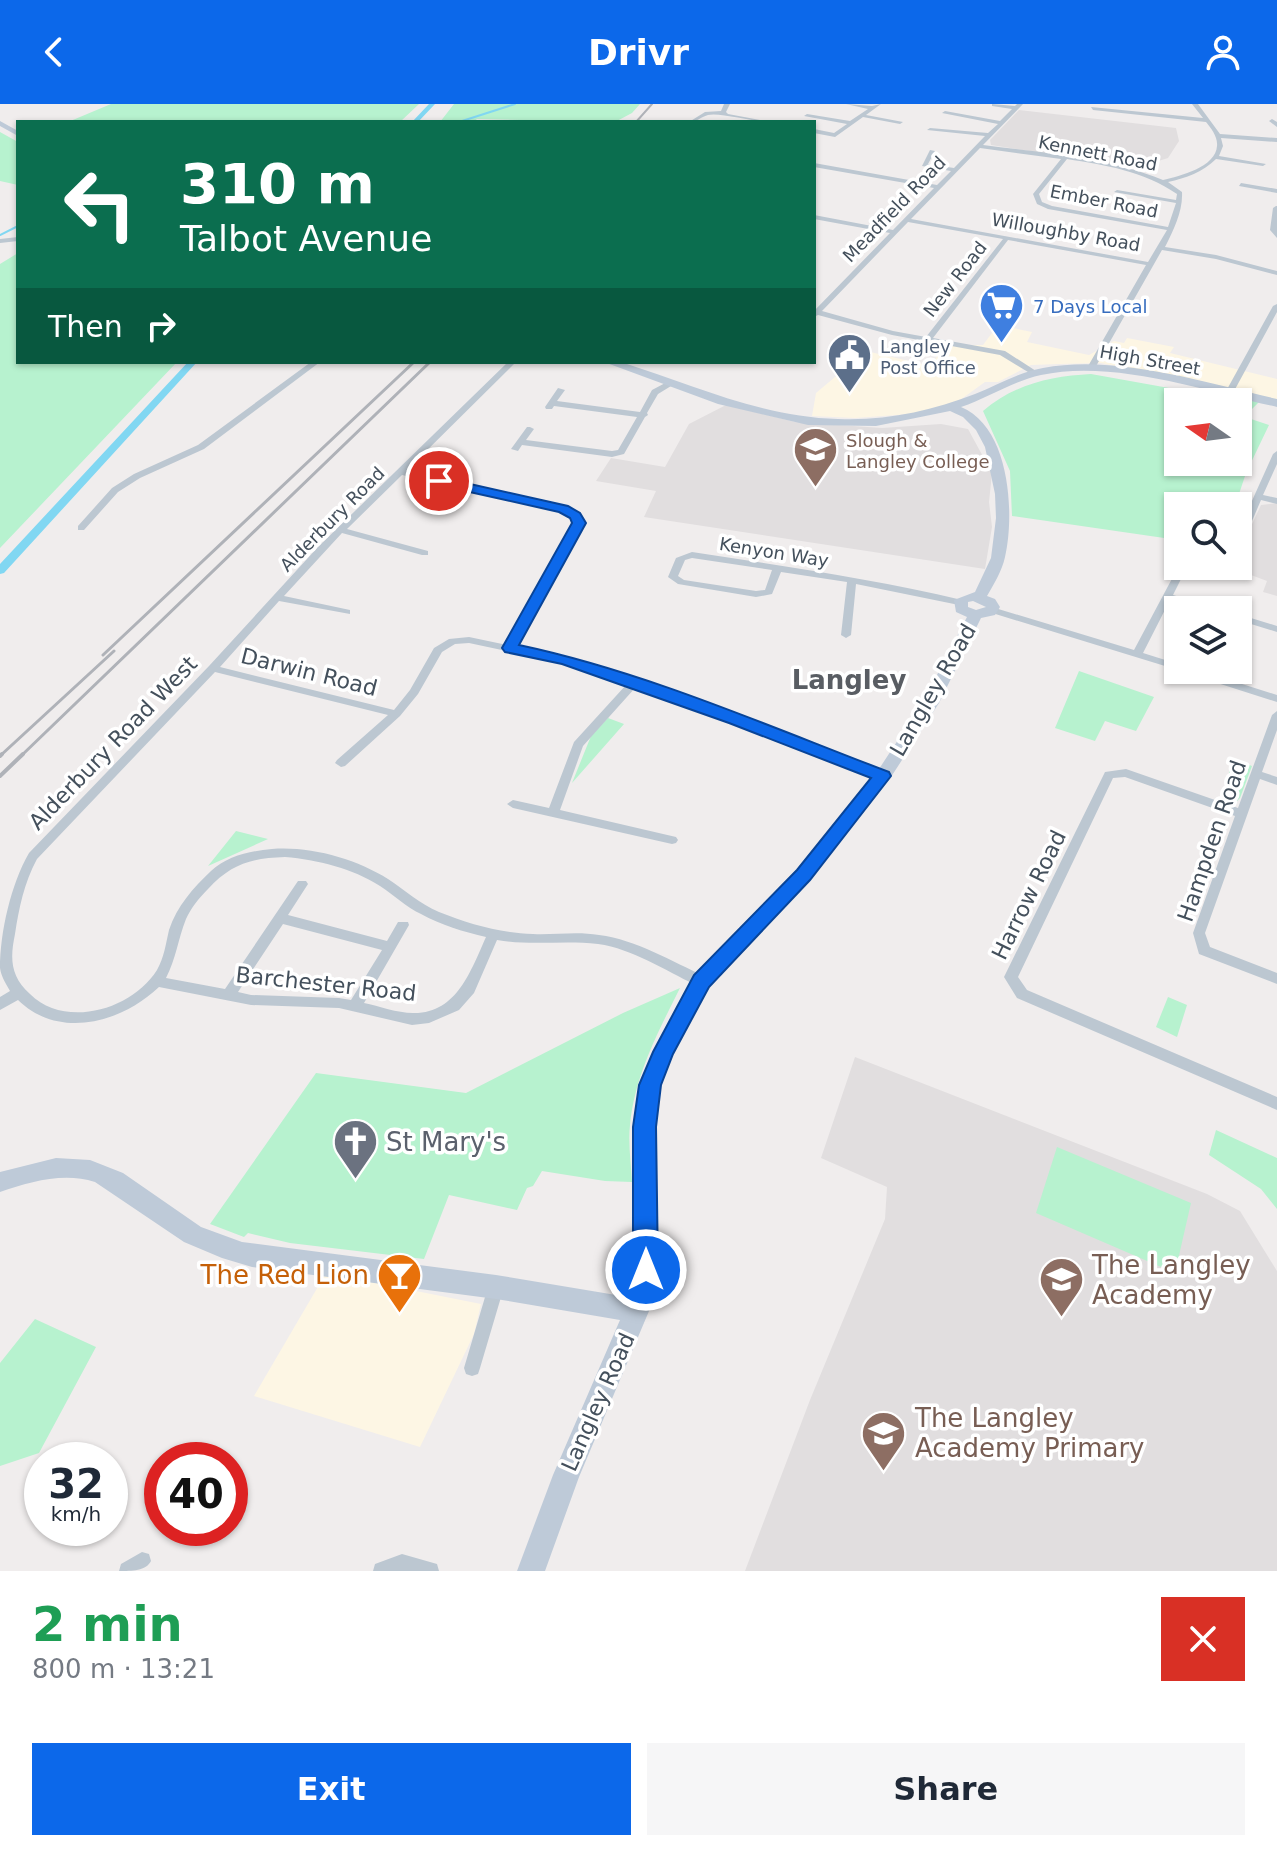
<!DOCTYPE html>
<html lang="en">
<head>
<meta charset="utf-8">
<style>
	:root { --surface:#fff; --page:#f6f6f7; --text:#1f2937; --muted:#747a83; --accent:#0c68ea }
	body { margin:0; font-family:"DejaVu Sans",sans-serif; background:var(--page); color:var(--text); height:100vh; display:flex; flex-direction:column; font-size:30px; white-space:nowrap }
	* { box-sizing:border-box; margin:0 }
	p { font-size:26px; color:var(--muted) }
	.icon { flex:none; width:44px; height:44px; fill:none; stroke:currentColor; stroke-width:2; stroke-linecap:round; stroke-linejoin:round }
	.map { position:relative; height:1467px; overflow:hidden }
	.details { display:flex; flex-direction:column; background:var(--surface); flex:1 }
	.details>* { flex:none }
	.top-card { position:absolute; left:16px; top:16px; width:800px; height:244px; border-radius:0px; box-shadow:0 2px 6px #0004; background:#0b6e4f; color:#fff; overflow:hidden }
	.needle { width:52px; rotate:284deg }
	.buttons { position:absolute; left:1164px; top:284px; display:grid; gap:16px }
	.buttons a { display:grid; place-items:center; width:88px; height:88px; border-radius:0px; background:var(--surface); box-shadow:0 2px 6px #0004; font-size:40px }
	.speed { position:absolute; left:24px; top:1338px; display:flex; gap:16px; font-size:40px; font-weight:700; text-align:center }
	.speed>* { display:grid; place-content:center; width:104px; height:104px; border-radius:50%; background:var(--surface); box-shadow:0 2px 6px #0004; line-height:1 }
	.speed small { font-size:20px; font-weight:400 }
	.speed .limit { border:12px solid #d22; background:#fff; color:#111 }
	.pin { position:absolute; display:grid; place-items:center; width:68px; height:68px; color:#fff; margin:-34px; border:4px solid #fff; border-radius:50%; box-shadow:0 2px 8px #0007 }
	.me { position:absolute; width:88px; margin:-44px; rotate:0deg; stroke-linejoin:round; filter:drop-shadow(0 0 6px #0008) }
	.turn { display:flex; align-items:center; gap:28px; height:168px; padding:0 32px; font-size:36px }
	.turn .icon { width:104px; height:104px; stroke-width:2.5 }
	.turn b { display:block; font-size:56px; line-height:68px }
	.then { display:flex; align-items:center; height:76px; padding:0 32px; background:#0003; gap:16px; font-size:30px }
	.round { display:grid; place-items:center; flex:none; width:84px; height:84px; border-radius:0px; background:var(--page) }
	.head { display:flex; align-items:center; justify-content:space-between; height:136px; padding:0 32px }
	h1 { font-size:48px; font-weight:600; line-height:60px; color:#1e9e55 }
	.primary-button { display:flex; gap:16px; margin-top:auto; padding:16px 32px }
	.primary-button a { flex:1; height:92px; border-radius:0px; background:var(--accent); color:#fff; font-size:32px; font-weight:600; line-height:92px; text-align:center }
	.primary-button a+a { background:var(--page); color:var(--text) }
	header { display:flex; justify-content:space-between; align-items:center; height:104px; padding:0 32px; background:var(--accent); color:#fff; font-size:36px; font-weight:600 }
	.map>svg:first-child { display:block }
</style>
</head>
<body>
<header><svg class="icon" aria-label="back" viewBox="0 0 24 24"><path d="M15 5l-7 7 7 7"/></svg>Drivr<svg class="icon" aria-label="person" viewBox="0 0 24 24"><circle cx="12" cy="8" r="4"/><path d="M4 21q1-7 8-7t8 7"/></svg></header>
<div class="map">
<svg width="1277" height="1467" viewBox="0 0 1277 1467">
	<rect width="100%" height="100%" fill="#f0eded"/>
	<!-- commercial -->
	<path fill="#fdf6e4" d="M998,221L1032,228L1027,238L1089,251L1114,237L1124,239L1127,234L1174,243L1170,249L1277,275V296L1101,259L1060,260L1031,261L998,278H985L960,296L924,309L855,314L812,312L816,289L866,247L922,260L933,258L944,243L943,241H983Z
		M326,1169L481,1200L474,1230L420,1343L254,1292Z"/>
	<!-- education -->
	<path fill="#e1dedf" d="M1019,6L1176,24L1179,37L1168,54L1136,64L991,41L990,36Z
		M726,301L795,318L882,324L941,320L968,325L992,369L989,398L992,423L985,465L644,413L656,387L596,377L611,354L665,363L689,320Z
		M1277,399V492L1263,488L1267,477L1227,462H1238V450L1261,401Z
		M855,953L1207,1090L1240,1107L1277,1167V1467H745L810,1296L885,1115L887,1083L821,1054Z"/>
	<!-- green -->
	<path fill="#b7f2cf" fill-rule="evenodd" d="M111,0H419L400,18H68Z
		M454,0H640L632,9L615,18L477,15L473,18H440Z
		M0,28L18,38V81L0,77Z
		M18,149V258H177L0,444V160Z
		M1091,270L1208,291L1260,297L1247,310L1239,311L1269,321L1246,369L1235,402H1178V436L1012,412L1010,367L983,307C1014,280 1052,272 1091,270ZM1178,298H1238V358H1178Z
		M1079,567L1154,593L1136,627L1105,617L1095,637L1055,624Z
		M608,614L624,620L572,679L591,632Z
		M1242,658L1252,662L1240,694L1237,697L1223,694L1231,661Z
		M236,727L268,735L208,762Z
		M680,884C658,928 635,971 630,1021C628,1039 631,1059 632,1078L605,1077L542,1067L533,1082L527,1084L517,1106L449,1091L424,1155L290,1139L248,1129L244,1133L210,1120L316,969L466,989L623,909Z
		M1168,893L1187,901L1177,933L1156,923Z
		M1216,1026L1277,1054V1105L1261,1085L1209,1051Z
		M1057,1043L1191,1099L1175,1169L1036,1109Z
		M35,1215L96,1243L39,1349L0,1362V1259Z"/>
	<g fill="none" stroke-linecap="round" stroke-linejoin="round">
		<!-- stream -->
		<path stroke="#81d7f2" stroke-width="2" d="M459,18L515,0
			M0,131L18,122"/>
		<!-- canal -->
		<path fill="#81d7f2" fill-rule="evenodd" d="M429,0H435L418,18H412Z
			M188,258H197L4,469L0,470V460Z"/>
		<!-- street -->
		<path fill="#bcc7d1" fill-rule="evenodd" d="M724,0H730L726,8L728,10L770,18C754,18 719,8 708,11C700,13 698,18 689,18L705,8L721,7Z
			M846,0L872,2L881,0L866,11L903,18L900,20L863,13L835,33L814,29V25L834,29L847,20L804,12L807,10L850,17L868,5Z
			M992,0L1015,2L1017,0H1023L983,41C1044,49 1106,53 1163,76C1180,72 1216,63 1217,42C1218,33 1211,24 1206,18L1093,6L1091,3L1203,14L1192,0H1198L1220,30L1277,34V38L1221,34L1223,42L1219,52L1266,60L1263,62L1216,55C1203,68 1186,74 1168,78L1182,88C1183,107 1174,125 1165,143L1216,151L1277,167V171L1216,155L1162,146L1095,264L1091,266L1087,264L1146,161L1008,136L933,234L1005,247L1036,267L1037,269L1033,271L1000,251L892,231L818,211L814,213V207L890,129L814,115V111L893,126L934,84L814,63V59L937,81L951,67L922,62L930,46L935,47L928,60L954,64L985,32L927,26L930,24L988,29L998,20L942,9L945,7L1000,17L1012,5L992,2ZM980,44L1061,55L1033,90L1037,100L1048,105L1167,126L1148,158L911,115ZM1067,55C1105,61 1144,67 1177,90L1176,96L1117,86L1114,88L1176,99L1168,123L1052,102L1042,98L1039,90ZM908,118L1003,135L926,233L893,227L822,207Z
			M1272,15L1277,18V23L1269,17Z
			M1241,79L1277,85V89L1239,82Z
			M1276,102H1277V134L1270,126L1273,104Z
			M18,133V137L0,139V135Z
			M1277,200V208L1233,289L1226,291L1225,289L1273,202Z
			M311,258H320L204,345L140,374L118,388L84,426H78V422L112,384L134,370L198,341Z
			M508,258H516L406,367L566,403L578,409L584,419L516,543L570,554L739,612L887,669L889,672L887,675H879L731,618L635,584L583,642L560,706L676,733L678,736L676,739L672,740L513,704L507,700L513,696L549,704L574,638L626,581L564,559L469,539L455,540L442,548L418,590L400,612L345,662L341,663L335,659L337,656L388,611L215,568L37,755C24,779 19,804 15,830C10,854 10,872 30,890C65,925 132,906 157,866C164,854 166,839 169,826C177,802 193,784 211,767C227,752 250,747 272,745C311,742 356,755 388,775C405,786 420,800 439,808C469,820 500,829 533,830C555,831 577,827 599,831C637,836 671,857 706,873L708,877L706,881L701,882L696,881C664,866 633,845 598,840C564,836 531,842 497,836L474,889L459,906L429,919L412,921L339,904L251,901L159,883C121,919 59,936 18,896L0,906V893L10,887C6,880 1,872 0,864C0,828 11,780 29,749L209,562L318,443ZM402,371L560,407L571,413L574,419L507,541L469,533L449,535L434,544L410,586L394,606L220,563L279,497L350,510V506L284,492L342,429L422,451H428V447L347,425ZM285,753C318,756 352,764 380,782C394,791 406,803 421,810C441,821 464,828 486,833C471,866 457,910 413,909C397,909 379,902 364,899L409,821L408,818H398L387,837L288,811L308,780L306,777H298L225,885L166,874C176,855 178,835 186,815C191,804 199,794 208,785C231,760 251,754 285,753ZM283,820L382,846L351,896L339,894L251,891L238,888Z
			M669,277L676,279L658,290L647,309L648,311L645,313L624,350L612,353L522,341L518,347L511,345L527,323H530L534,325L526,336L612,347L618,346L637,313L554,302L552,305H546L545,303L558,284L565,286L557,297L640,308L652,286Z
			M1277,347V360L1263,391L1277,394V400L1261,396L1243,438L1238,441V428L1273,350Z
			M692,448C783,462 873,475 962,496L964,498L959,501L856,480L851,531L846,534L841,531L847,478L781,468L772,490L756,493L678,480L668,473L676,454ZM692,454L772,466L765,486L756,487L684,476L678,472L685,456Z
			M1196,462H1210L1182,473L1173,491L1217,504L1219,506H1203L1170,496L1143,549L1178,560V566L989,508L987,506L992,503L995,504L1134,546L1175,469Z
			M1238,510L1277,522V528L1238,516Z
			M1182,566H1198L1277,591V598L1183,568Z
			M1277,607V626L1262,668L1277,673V681L1260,675L1205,829L1210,843L1277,869V880L1199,850L1193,829L1235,712L1125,673L1113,674L1018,873L1027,886L1277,993V1006L1017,894L1004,873L1105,668L1126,665L1238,704L1272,611Z
			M496,1175L502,1177L504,1183L480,1264L478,1270L472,1272L466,1270L464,1264L488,1183L490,1177Z
			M142,1448L149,1450L151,1457C146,1467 132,1467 119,1467L121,1460Z
			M402,1450L437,1460L439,1467H373L375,1460Z"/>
		<!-- secondary -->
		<path fill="#becad8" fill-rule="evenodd" d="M0,17L18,27V32L0,22Z
			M604,258H621C693,281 762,313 838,315C886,317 931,307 975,290C998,281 1019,268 1043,264C1116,250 1206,279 1277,295V303C1207,287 1112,255 1041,271C1013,277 988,294 961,303C1010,323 1015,409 1005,453C1002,467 994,480 987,492L995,495L1000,503L995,511L981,514L939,599L889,676L810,776L708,883L673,949L661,981L656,1023L658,1166L649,1207L579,1373L545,1467H517L553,1371L620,1216L496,1195L252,1163L222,1154L184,1138L95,1078C63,1068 30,1078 0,1088V1068L56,1054L90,1056L123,1069L201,1123L242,1138L496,1171L628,1193L634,1166V1023L639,981L656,942L694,871L796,766L877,668L923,598L967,513L956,508L954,496L975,488L991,454L996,414L995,390L985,343L976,326L963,313L950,307L876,322L808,321L718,300ZM973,497L986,503L976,506L968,503V498Z"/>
		<!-- rail-far2 -->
		<path stroke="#afb2b8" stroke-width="2" d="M636,18L652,0"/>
		<!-- rail-far1 -->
		<path stroke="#afb2b8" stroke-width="3" d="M103,551L414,258
			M0,652L114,547
			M21,652L430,258"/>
		<!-- rail -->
		<path stroke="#afb2b8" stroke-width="4" d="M0,652L2,650
			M0,672L23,650"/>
	</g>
	<!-- route -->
	<path fill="#0c68ea" stroke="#084498" stroke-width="2" d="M439,373L568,402L580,409L586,419L519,541C646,568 768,622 889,668L891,672L810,776L709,883L673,950L661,981L656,1023L658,1166L654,1174L646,1178L637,1174L633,1166V1023L639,981L653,948L694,871L797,766L871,674L729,619L562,560L505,548L502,544L572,419L570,414L559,408L434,380L432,377Z"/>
	<!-- icons -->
	<defs>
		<symbol id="supermarket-pin" viewBox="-11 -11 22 30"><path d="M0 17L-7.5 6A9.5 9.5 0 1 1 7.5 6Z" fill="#3f7fe0" stroke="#fff"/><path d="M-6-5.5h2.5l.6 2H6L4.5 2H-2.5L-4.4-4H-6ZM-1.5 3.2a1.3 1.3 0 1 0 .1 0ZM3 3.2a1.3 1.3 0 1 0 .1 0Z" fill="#fff"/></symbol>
		<symbol id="civic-pin" viewBox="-11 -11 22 30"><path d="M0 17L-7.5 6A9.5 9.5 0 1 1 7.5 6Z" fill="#5c6f8a" stroke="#fff"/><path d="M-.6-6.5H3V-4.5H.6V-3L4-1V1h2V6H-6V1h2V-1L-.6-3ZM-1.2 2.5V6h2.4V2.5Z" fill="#fff"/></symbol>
		<symbol id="university-pin" viewBox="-11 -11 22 30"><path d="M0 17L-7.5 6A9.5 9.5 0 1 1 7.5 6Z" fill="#8d6e63" stroke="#fff"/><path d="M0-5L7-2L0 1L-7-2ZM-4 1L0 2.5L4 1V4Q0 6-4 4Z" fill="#fff"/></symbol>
		<symbol id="church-pin" viewBox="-11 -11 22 30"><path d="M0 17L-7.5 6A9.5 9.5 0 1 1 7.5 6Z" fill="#6b7280" stroke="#fff"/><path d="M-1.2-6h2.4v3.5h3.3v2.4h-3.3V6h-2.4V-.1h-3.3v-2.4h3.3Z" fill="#fff"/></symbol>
		<symbol id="bar-pin" viewBox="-11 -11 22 30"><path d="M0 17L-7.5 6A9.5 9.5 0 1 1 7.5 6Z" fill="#e8710a" stroke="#fff"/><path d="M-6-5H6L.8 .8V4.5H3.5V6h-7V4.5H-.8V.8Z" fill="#fff"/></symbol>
		<symbol id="school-pin" viewBox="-11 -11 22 30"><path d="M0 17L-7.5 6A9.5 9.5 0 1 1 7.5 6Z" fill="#8d6e63" stroke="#fff"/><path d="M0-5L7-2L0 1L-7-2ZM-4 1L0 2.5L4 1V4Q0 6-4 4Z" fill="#fff"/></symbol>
	</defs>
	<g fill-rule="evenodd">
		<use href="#supermarket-pin" x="976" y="176" width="51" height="69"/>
		<use href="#civic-pin" x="824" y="226" width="51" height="69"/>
		<use href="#university-pin" x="790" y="320" width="51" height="69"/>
		<use href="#church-pin" x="330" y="1012" width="51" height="69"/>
		<use href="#bar-pin" x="374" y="1146" width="51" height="69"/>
		<use href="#school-pin" x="1036" y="1150" width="51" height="69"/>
		<use href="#school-pin" x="858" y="1304" width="51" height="69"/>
	</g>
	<g text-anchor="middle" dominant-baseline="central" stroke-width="7" stroke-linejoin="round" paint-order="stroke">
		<!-- far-street labels -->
		<g font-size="18" fill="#44505c" stroke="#fff">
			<text transform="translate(1098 49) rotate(11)">Kennett Road</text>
			<text transform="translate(1104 97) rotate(11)">Ember Road</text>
			<text transform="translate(894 105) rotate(-46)">Meadfield Road</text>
			<text transform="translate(1066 128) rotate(10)">Willoughby Road</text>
			<text transform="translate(955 175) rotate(-52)">New Road</text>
			<text transform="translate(1150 256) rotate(10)">High Street</text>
			<text transform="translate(332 415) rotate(-45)">Alderbury Road</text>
			<text transform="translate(774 448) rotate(9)">Kenyon Way</text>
		</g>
		<!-- far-shop labels -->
		<g font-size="18" fill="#366cbe" stroke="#fff" text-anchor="start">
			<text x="1033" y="202">7 Days Local</text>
		</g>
		<!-- far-service labels -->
		<g font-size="18" fill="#4e5e75" stroke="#fff" text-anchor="start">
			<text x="880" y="242">Langley<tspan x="880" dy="21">Post Office</tspan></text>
		</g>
		<!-- far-education labels -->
		<g font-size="18" fill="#785e54" stroke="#fff" text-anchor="start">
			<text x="846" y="336">Slough &amp;<tspan x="846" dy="21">Langley College</tspan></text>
		</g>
		<!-- street labels -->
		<g font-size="22" fill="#44505c" stroke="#fff">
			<text transform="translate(309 568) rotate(14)">Darwin Road</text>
			<text transform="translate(933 586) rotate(-60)">Langley Road</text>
			<text transform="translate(113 639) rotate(-46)">Alderbury Road West</text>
			<text transform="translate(1212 737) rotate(-71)">Hampden Road</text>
			<text transform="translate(1029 791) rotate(-64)">Harrow Road</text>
			<text transform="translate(326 880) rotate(6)">Barchester Road</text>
			<text transform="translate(598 1298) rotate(-66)">Langley Road</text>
		</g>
		<!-- quarter labels -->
		<g font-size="26" font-weight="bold" fill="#595d63" stroke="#fff">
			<text x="849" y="576">Langley</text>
		</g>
		<!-- near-worship labels -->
		<g font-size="26" fill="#5b616d" stroke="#fff" text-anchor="start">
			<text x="386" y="1038">St Mary's</text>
		</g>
		<!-- near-education labels -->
		<g font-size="26" fill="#785e54" stroke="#fff" text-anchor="start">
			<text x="1092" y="1161">The Langley<tspan x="1092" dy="30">Academy</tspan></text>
			<text x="915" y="1314">The Langley<tspan x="915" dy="30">Academy Primary</tspan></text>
		</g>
		<!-- near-food labels -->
		<g font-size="26" fill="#c56008" stroke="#fff" text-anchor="end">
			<text x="369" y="1171">The Red Lion</text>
		</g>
	</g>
</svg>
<div class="buttons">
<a><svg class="needle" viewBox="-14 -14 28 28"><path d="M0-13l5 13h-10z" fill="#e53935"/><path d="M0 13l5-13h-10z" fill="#747a83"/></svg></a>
<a><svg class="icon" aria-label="search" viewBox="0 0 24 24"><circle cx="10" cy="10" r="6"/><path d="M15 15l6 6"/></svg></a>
<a><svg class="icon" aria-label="layers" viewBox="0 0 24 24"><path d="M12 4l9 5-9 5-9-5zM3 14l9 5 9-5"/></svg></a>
</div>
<div class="speed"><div>32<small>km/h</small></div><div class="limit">40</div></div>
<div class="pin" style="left:439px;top:377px;background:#d93025"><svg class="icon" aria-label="arrive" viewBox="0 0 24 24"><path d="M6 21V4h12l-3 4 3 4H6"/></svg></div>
<svg class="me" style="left:646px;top:1166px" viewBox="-20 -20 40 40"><circle r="17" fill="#0c68ea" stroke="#fff" stroke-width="3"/><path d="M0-11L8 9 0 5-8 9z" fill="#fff"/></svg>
<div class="top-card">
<div class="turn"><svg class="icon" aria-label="left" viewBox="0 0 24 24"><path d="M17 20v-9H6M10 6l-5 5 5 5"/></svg><div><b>310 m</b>Talbot Avenue</div></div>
<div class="then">Then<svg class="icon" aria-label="right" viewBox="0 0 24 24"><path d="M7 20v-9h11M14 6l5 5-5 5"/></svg></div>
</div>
</div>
<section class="details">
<div class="head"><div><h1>2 min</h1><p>800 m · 13:21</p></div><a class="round" style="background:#d93025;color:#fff"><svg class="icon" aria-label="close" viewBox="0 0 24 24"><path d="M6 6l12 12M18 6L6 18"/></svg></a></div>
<div class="primary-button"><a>Exit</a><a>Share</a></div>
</section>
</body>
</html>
